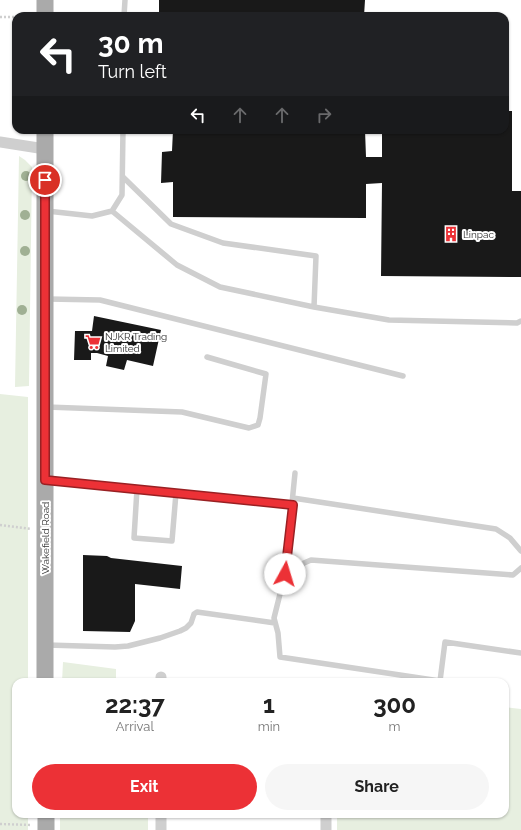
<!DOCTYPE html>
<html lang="en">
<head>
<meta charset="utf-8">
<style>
	:root { --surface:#fff; --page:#f6f6f6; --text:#222; --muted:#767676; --accent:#ec3136 }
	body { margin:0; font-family:Raleway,sans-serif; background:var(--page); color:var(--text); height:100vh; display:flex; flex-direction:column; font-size:15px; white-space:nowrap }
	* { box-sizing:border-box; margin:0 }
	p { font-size:13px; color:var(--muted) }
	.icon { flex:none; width:22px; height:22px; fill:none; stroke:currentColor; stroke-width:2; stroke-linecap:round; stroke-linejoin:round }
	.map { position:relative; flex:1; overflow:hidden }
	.drawer { position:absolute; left:12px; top:678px; width:497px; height:140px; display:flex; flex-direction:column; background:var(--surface); border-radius:12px; box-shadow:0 1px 3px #0004 }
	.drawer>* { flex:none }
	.hud { position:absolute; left:12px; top:12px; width:497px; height:122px; border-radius:12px; box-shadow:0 1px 3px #0004; background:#202124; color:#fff; overflow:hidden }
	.pin { position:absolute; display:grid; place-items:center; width:34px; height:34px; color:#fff; margin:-17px; border:2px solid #fff; border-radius:50%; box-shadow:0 1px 4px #0007 }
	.me { position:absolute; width:44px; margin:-22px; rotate:6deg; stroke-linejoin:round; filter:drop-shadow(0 0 3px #0008) }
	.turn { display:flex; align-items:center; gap:14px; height:84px; padding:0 20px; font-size:18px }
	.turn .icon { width:52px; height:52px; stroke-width:2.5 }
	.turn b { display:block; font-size:28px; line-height:34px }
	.lanes { display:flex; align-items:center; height:38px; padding:0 20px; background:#0003; justify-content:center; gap:20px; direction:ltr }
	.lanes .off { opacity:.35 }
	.eta { display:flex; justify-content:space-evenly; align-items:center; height:68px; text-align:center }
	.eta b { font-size:24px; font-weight:700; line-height:28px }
	.button { display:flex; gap:8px; margin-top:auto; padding:8px 20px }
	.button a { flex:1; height:46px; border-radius:24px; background:var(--accent); color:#fff; font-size:16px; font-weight:700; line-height:46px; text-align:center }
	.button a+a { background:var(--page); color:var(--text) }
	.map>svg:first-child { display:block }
</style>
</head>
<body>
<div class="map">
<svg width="521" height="830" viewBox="0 0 521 830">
	<rect width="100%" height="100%" fill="#fff"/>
	<!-- green -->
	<path fill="#e7efe0" d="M19,156L25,160L32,167L29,386L15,387Z
		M0,394L28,397V682H16V814H28V830H0Z
		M63,662L116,669V682H62Z
		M505,707L521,709V830H337V814H505Z
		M60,814H115L148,816V830H60Z"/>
	<!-- building -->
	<path fill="#191919" d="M159,0H365L364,16H159Z
		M505,111H512V191H521V277L381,276L382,183L366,184V218L173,217V182L161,183L162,152L172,151L173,130H365L366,157H382V130H505Z
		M94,316L161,330L153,366L127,360L124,370L106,366L108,356L97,353H91V360H74L75,331H92Z
		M83,555L107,556L111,558L182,566L180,589L135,584V621L130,632L83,631Z"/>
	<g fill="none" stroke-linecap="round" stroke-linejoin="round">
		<!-- path -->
		<path stroke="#cfcfcf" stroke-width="2.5" stroke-dasharray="2 2" stroke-linecap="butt" d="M0,17H16
			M0,525L31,529
			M0,824L32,825"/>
		<!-- lane -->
		<path stroke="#cfcfcf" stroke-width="5.5" d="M124,16L125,0
			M123,177L171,224L223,243L316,256L314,307L389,320L517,323L521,321
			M47,211L92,216L112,211L122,195L123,130
			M112,211L177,265L220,287L314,307
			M48,299L100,300L403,376
			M47,407L182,412L249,428L258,425L260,418L266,374L207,357
			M47,480L293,505
			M137,489L134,538L172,541L176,493
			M293,498L496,529L510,538L521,551
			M521,568L513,575L311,560L297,566L285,574L274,618L278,633L280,657L440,681L445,642L521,653
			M285,574L295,473
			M47,645L115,647L128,646L160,638L180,631L186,628L191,623L194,614L197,612L275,623"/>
		<!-- street -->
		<path stroke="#cfcfcf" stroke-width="11" d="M0,142L45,149
			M161,677V682
			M326,814V830
			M161,830V814"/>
		<!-- primary -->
		<path stroke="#aaa" stroke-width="17" d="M45,0V16
			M45,682V130
			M46,814V830"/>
	</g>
	<!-- trees -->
	<g fill="#a0b094">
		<circle cx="26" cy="176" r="5"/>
		<circle cx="25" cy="215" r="5"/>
		<circle cx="25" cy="251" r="5"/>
		<circle cx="22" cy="310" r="5"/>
	</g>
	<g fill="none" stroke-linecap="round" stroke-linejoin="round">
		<defs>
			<path id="route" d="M45,180V480L293,505L285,574"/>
		</defs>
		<!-- route casing -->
		<use href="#route" stroke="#992023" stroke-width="10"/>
		<!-- route -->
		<use href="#route" stroke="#ec3136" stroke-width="7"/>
	</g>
	<!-- icons -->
	<defs>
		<symbol id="building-bare" viewBox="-9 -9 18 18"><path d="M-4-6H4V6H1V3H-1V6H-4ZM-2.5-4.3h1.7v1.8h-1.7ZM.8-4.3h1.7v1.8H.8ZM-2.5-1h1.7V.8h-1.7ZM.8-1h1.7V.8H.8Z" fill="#ec3136" stroke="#fff" stroke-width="2.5" paint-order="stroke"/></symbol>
		<symbol id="supermarket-bare" viewBox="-9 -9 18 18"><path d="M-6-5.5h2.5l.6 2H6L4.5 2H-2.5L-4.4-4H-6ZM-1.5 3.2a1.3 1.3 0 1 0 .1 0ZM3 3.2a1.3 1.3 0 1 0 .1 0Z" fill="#ec3136" stroke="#fff" stroke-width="2.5" paint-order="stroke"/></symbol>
	</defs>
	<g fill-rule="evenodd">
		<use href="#building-bare" x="440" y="223" width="22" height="22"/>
		<use href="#supermarket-bare" x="82" y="331" width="22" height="22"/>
	</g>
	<g text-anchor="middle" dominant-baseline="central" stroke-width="4" stroke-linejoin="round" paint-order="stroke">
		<!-- poi labels -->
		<g font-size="10" fill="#323232" stroke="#fff" text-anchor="start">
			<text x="463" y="234">Linpac</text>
			<text x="105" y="336">NJKR Trading<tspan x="105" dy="12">Limited</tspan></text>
		</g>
		<!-- street labels -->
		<g font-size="10" fill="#323232" stroke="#fff">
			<text transform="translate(45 538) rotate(-90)">Wakefield Road</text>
		</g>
	</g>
</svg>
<div class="pin" style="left:45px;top:180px;background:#d93025"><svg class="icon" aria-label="arrive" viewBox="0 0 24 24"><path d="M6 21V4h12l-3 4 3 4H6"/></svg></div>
<svg class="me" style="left:285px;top:574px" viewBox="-20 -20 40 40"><circle r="19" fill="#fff"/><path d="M0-13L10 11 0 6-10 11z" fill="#ec3136"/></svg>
<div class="hud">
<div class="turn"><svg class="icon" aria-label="left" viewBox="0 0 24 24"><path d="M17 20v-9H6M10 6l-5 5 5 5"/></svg><div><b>30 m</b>Turn left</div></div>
<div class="lanes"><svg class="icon" aria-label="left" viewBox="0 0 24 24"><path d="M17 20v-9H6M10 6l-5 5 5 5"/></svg><svg class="icon off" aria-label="ahead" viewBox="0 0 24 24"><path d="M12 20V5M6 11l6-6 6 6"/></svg><svg class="icon off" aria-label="ahead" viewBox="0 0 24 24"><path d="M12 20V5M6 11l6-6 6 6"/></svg><svg class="icon off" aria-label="right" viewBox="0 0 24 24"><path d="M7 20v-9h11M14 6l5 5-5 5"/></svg></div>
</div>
<section class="drawer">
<div class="eta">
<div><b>22:37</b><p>Arrival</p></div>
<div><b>1</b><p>min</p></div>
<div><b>300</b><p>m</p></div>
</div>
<div class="button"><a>Exit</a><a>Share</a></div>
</section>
</div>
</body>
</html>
